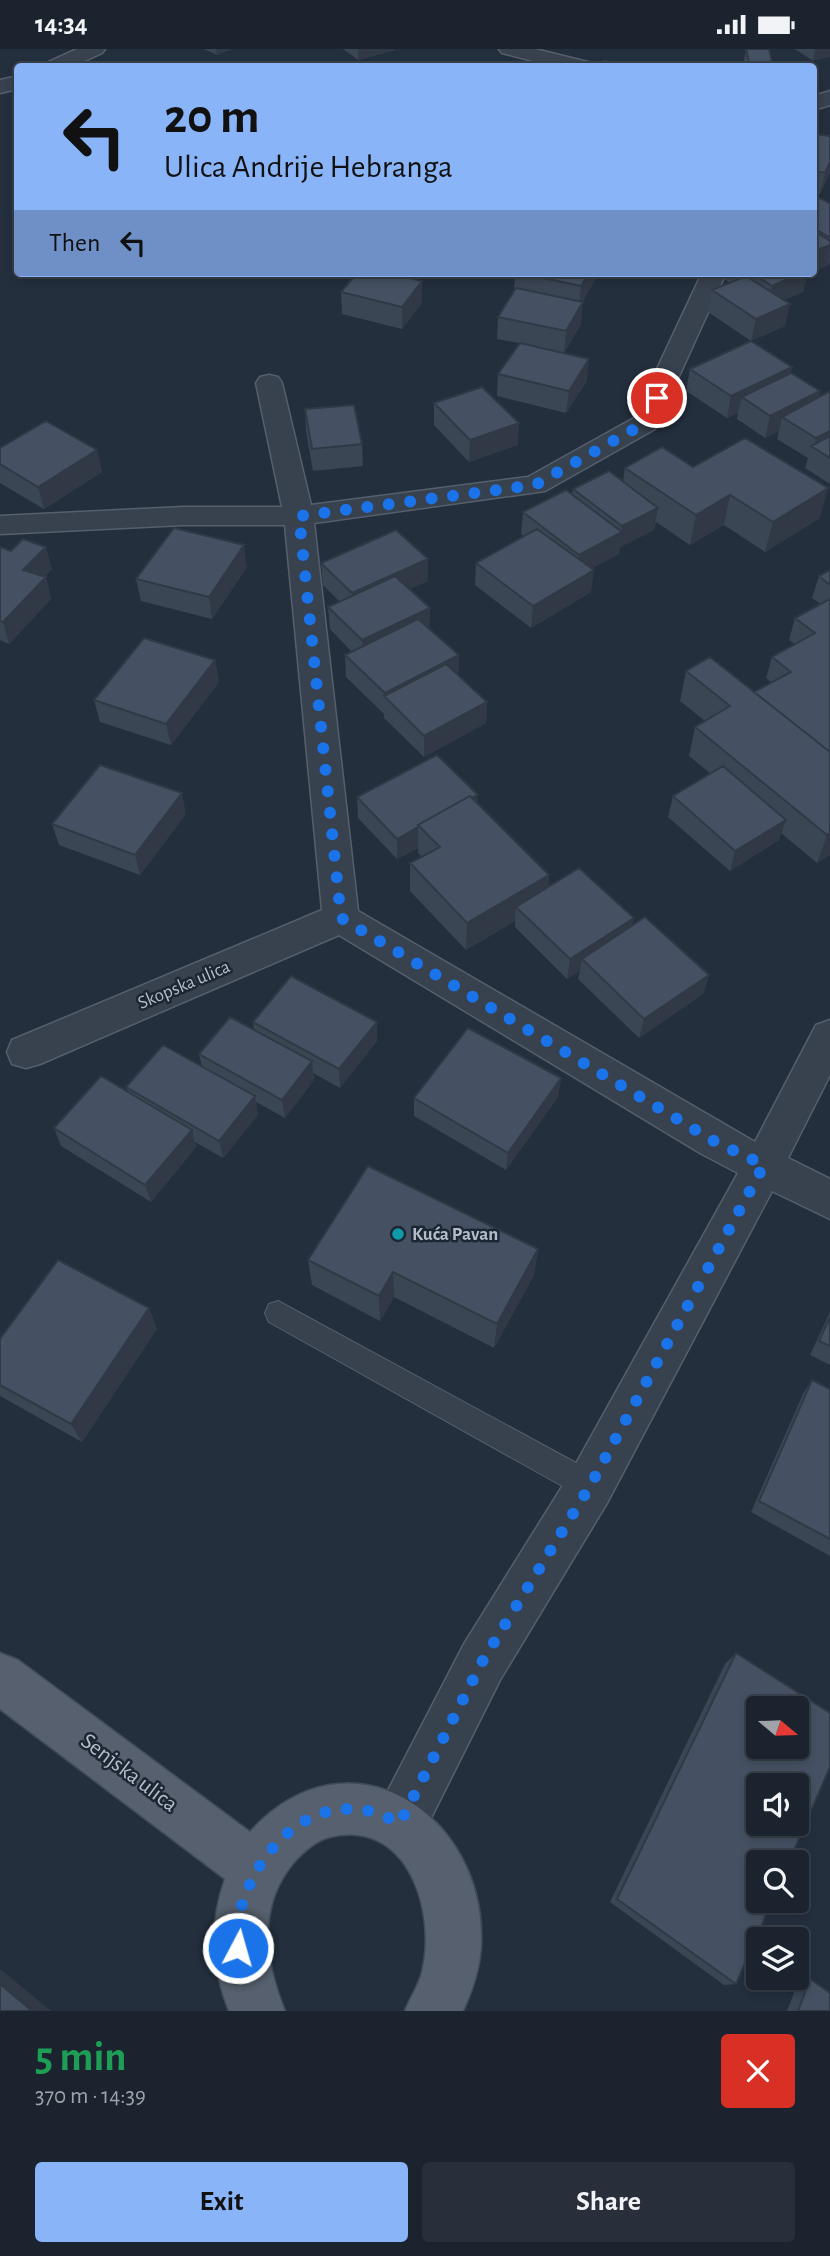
<!DOCTYPE html>
<html lang="en">
<head>
<meta charset="utf-8">
<style>
	:root { --surface:#1b232e; --page:#282f3a; --text:#f1f3f6; --muted:#a0a4aa; --line:#39404a; --accent:#8ab4f8 }
	body { margin:0; font-family:"Alegreya Sans",sans-serif; background:var(--page); color:var(--text); height:100vh; display:flex; flex-direction:column; font-size:26px; white-space:nowrap }
	* { box-sizing:border-box; margin:0 }
	p { font-size:23px; color:var(--muted) }
	.icon { flex:none; width:38px; height:38px; fill:none; stroke:currentColor; stroke-width:2; stroke-linecap:round; stroke-linejoin:round }
	.map { position:relative; height:1962px; overflow:hidden }
	.sheet { display:flex; flex-direction:column; background:var(--surface); flex:1 }
	.sheet>* { flex:none }
	.guide { position:absolute; left:14px; top:14px; width:803px; height:214px; border-radius:7px; box-shadow:0 4px 10px #0003,0 0 0 2px var(--line); background:#8ab4f8; color:#111; overflow:hidden }
	.needle { width:46px; rotate:109deg }
	.tools { position:absolute; left:746px; top:1647px; display:grid; gap:14px }
	.tools a { display:grid; place-items:center; width:63px; height:63px; border-radius:7px; background:var(--surface); box-shadow:0 4px 10px #0003,0 0 0 2px var(--line); font-size:35px }
	.pin { position:absolute; display:grid; place-items:center; width:60px; height:60px; color:#fff; margin:-30px; border:4px solid #fff; border-radius:50%; box-shadow:0 2px 7px #0007 }
	.me { position:absolute; width:77px; margin:-38px; rotate:6deg; stroke-linejoin:round; filter:drop-shadow(0 0 5px #0008) }
	.turn { display:flex; align-items:center; gap:24px; height:147px; padding:0 35px; font-size:32px }
	.turn .icon { width:91px; height:91px; stroke-width:2.5 }
	.turn b { display:block; font-size:49px; line-height:60px }
	.then { display:flex; align-items:center; height:66px; padding:0 35px; background:#0003; gap:14px; font-size:26px }
	.round { display:grid; place-items:center; flex:none; width:74px; height:74px; border-radius:7px; background:var(--page) }
	.overview { display:flex; align-items:center; justify-content:space-between; height:119px; padding:0 35px }
	h1 { font-size:42px; font-weight:700; line-height:52px; color:#1e9e55 }
	.action { display:flex; gap:14px; margin-top:auto; padding:14px 35px }
	.action a { flex:1; height:80px; border-radius:7px; background:var(--accent); color:#111; font-size:28px; font-weight:700; line-height:80px; text-align:center }
	.action a+a { background:var(--page); color:var(--text) }
	.status { display:flex; justify-content:space-between; align-items:center; height:49px; padding:0 35px; background:var(--surface); direction:ltr }
	.status svg { height:19px; fill:currentColor }
	.map>svg:first-child { display:block }
</style>
</head>
<body>
<div class="status"><b>14:34</b><svg viewBox="0 0 49 12"><path d="M0 12V9h3v3zM5 12V6h3v6zM10 12V3h3v9zM15 12V0h3v12zM26 1h20v11H26zM47 4h2v5h-2z"/></svg></div>
<div class="map">
<svg width="830" height="1962" viewBox="0 0 830 1962">
	<rect width="100%" height="100%" fill="#242f3e"/>
	<g fill="none" stroke-linecap="round" stroke-linejoin="round">
		<defs>
			<path id="service" d="M278,1252L600,1427L604,1437L600,1447L590,1451L580,1447L269,1273L265,1264L269,1255Z"/>
			<path id="minor" d="M77,0H105L102,4L72,18H43L46,14Z
				M499,0H535L592,14L595,18H556L502,4Z
				M18,27V40L0,44V31Z
				M830,42V56L814,61V47Z
				M702,224H726L655,380L545,442L314,474L358,862L755,1093L816,976L830,971V1026L788,1109L830,1130V1170L772,1142L607,1454L500,1631L419,1793L400,1800L381,1793L374,1774L381,1755L464,1595L573,1420L738,1124L700,1104L339,886L40,1015L26,1019L12,1015L7,1003L12,991L322,861L285,476H183L0,485V467L183,458H282L256,334L260,328L269,326L278,328L282,334L311,456L528,428L634,369Z"/>
			<path id="primary" d="M0,1604L18,1611L250,1783C348,1674 487,1765 481,1896C480,1919 473,1940 463,1962H405C410,1949 419,1936 422,1923C437,1863 408,1769 330,1788C317,1791 303,1803 295,1812C257,1856 264,1911 285,1962H229C211,1916 209,1876 225,1830L0,1660Z"/>
		</defs>
		<!-- service casing -->
		<use href="#service" stroke="#565f6c" stroke-width="2"/>
		<!-- minor casing -->
		<use href="#minor" stroke="#565f6c" stroke-width="3"/>
		<!-- primary casing -->
		<use href="#primary" stroke="#414a57" stroke-width="3"/>
		<!-- service -->
		<use href="#service" fill="#38414e" fill-rule="evenodd"/>
		<!-- minor -->
		<use href="#minor" fill="#38414e" fill-rule="evenodd"/>
		<!-- primary -->
		<use href="#primary" fill="#56606e" fill-rule="evenodd"/>
	</g>
	<!-- wall -->
	<path fill="#3b4654" d="M204,0H231L217,6Z
		M343,0H395V1L358,11Z
		M746,0L772,13L771,18H746L744,11Z
		M795,0H830L813,12Z
		M814,85L830,87V124L820,145L814,144Z
		M814,152L830,155V212L829,216L814,222Z
		M515,224H598L597,228L582,253L581,275L564,304L587,332L566,364L497,347L498,325L519,294L497,290L498,268L514,243Z
		M724,224H809L807,225L803,243L784,251L785,277L751,292L791,324L820,342L818,348L830,342V435L805,419L808,409L777,390L779,382L765,389L737,370L738,364L727,369L686,342L690,320L751,292L708,263L712,241L730,234L723,229Z
		M341,243L422,254L402,280L342,265Z
		M434,354L518,396L469,413L434,376Z
		M305,360L362,395L363,417L313,422L306,382Z
		M0,399L97,401L102,423L44,460L0,434Z
		M693,418L820,469L765,503L724,476L690,496L656,473L654,481L620,498L619,505L592,519L591,543L531,579L475,536L476,514L524,487L521,485L523,463L572,446L573,440L623,433L625,419Z
		M0,498L52,520L44,528H46L51,550L9,595L0,591Z
		M321,514L428,532L410,540L430,559V580L459,606L458,626L487,653L486,674L424,708L384,669V665L346,628L345,606L352,603L330,580L328,558L340,553L323,536Z
		M247,518L212,570L141,552L136,530Z
		M830,521V806L817,814L781,784L779,791L730,822L668,768L673,747L710,724L689,707L695,678L705,672L680,652L686,622L754,643L772,634L766,629L772,608L795,595L789,591L795,569L821,555L812,549L819,527Z
		M215,611L219,633L171,696L100,673L94,651Z
		M357,748L477,755L549,826L548,838L632,877L709,926L703,945L639,989L578,930L580,922L567,930L515,878V872L466,901L410,842V814L422,808L418,804V799L397,810L358,769Z
		M186,765L140,826L59,796L52,775Z
		M253,973H377V992L340,1039L313,1024L314,1031L285,1069L256,1053L258,1066L223,1109L195,1093L196,1098L151,1153L61,1097L54,1079L128,1043L126,1038L202,1018L199,1005L254,981Z
		M561,1029L558,1048L506,1121L414,1067V1049Z
		M538,1200L534,1226L494,1299L394,1248L380,1272L312,1236L308,1211Z
		M149,1259L157,1280L82,1393L0,1347V1290Z
		M830,1263V1316L810,1306Z
		M812,1331L830,1340V1507L751,1463L803,1345Z
		M736,1604V1935L724,1936L610,1853L725,1615Z
		M810,1930L830,1962H787L799,1931Z"/>
	<!-- shaded-wall -->
	<path fill="#303945" d="M216,0H231L217,6Z
		M358,0H395V1L358,11Z
		M815,0H830V8L813,12Z
		M830,113V124L820,145L825,124Z
		M830,196L829,216L814,222V202Z
		M589,224H598L597,228L579,259L581,237Z
		M794,224H809L807,225L803,243L767,258L772,237Z
		M422,232V254L402,280V258Z
		M583,253L581,275L564,304L566,282Z
		M790,255L785,277L751,292L756,270Z
		M589,310L587,332L566,364L569,342Z
		M792,318L787,340L742,348L738,364L727,369L731,347Z
		M820,342L815,364L782,368L779,382L765,389L770,367Z
		M519,374L518,396L469,413L470,391Z
		M830,382V400L814,399L816,389Z
		M97,401L102,423L44,460L38,438Z
		M828,439L820,469L765,503L773,473Z
		M730,446L724,476L690,496L696,466Z
		M658,459L654,481L620,498L619,505L576,528L579,506L621,484L622,477Z
		M244,496L247,518L212,570L209,548Z
		M46,498L52,520L29,543L23,521Z
		M428,510V532L353,566L352,544Z
		M594,521L591,543L531,579L533,557Z
		M46,528L51,550L9,595L3,573Z
		M430,559V581L363,613L362,591Z
		M459,606L458,627L385,648V644Z
		M215,611L219,633L171,696L166,675Z
		M487,653L486,674L424,708V687Z
		M182,744L186,765L140,826L135,806Z
		M478,746L477,766L419,777Z
		M786,771L779,791L730,822L735,802Z
		M418,778V799L397,810V790Z
		M830,784V806L817,814L827,786Z
		M549,826L546,854L516,858L515,872L466,901L467,874Z
		M634,869L630,889L582,910L580,922L567,930L570,910Z
		M709,926L703,945L639,989L644,970Z
		M377,973V992L340,1039L339,1020Z
		M312,1012L314,1031L285,1069L282,1051Z
		M561,1029L558,1048L506,1121L508,1104Z
		M255,1047L258,1066L223,1109L219,1092Z
		M192,1081L196,1098L151,1153L145,1136Z
		M538,1200L534,1226L494,1299L497,1275Z
		M393,1223L394,1248L380,1272L379,1247Z
		M149,1259L157,1280L82,1393L71,1375Z
		M0,1920L51,1962H32L0,1935Z"/>
	<!-- building -->
	<path fill="#455162" stroke="#303945" stroke-width="2" fill-rule="evenodd" d="M746,0H769L772,13H749Z
		M604,11L627,18H595Z
		M814,85L830,87V113L825,124L814,122Z
		M820,149L830,155V189L814,179V152Z
		M814,182L830,192V196L814,202Z
		M357,224H388L422,232L402,258L341,243Z
		M520,224H589L581,237Z
		M752,224H801L772,237Z
		M746,227L790,255L756,270L712,241Z
		M516,239L583,253L566,282L498,268Z
		M751,292L792,318L731,347L690,320Z
		M520,294L589,310L569,342L498,325Z
		M791,324L820,342L770,367L742,348Z
		M482,338L519,374L470,391L434,354Z
		M830,342V382L816,389L782,368Z
		M354,356L362,395L312,400L305,360Z
		M46,372L97,401L38,438L0,415V399Z
		M830,387V409L811,397Z
		M745,389L828,439L773,473L730,446L696,466L625,419L662,398L693,418Z
		M609,422L658,459L622,477L573,440Z
		M566,441L622,483L579,506L523,463Z
		M174,479L244,496L209,548L136,530Z
		M537,480L594,521L533,557L476,514Z
		M396,481L428,510L352,544L321,514Z
		M23,490L46,498L23,521L46,528L3,573L0,572V498L11,502Z
		M830,521V536L819,527Z
		M395,527L430,559L362,591L328,558Z
		M830,550V703L754,643L791,623L772,608L815,584L795,569Z
		M418,570L459,606L385,644L345,606Z
		M144,589L215,611L166,675L94,651Z
		M710,608L830,703V784L827,786L695,678L730,657L686,622Z
		M446,615L487,653L424,687L384,647Z
		M437,706L478,746L472,749L470,747L418,776V778L397,790L357,748Z
		M100,716L182,744L135,806L52,775Z
		M723,717L786,771L735,802L673,747Z
		M470,747L549,826L467,874L410,814L440,798L418,776Z
		M579,819L634,869L570,910L516,858Z
		M645,868L709,926L644,970L582,910Z
		M291,927L377,973L339,1020L253,973Z
		M230,968L312,1012L282,1051L199,1005Z
		M468,979L561,1029L508,1104L414,1049Z
		M163,996L255,1047L219,1092L126,1038Z
		M101,1027L192,1081L145,1136L54,1079Z
		M368,1117L538,1200L497,1275L393,1223L379,1247L308,1211Z
		M58,1211L149,1259L71,1375L0,1336V1290Z
		M830,1268V1297L819,1292Z
		M812,1331L830,1340V1490L759,1452Z
		M736,1604L830,1664V1718L789,1813H758V1852H772L736,1935L617,1850ZM758,1659H796V1698H758ZM758,1736H796V1774H758Z
		M810,1930L830,1944V1962H798Z
		M0,1935L32,1962H0Z"/>
	<g fill="none" stroke-linecap="round" stroke-linejoin="round">
		<!-- route -->
		<path stroke="#1a73e8" stroke-width="12" stroke-dasharray="0 21.6" d="M238,1899C239,1885 239,1869 242,1856C259,1801 306,1749 369,1762C379,1764 390,1770 400,1774L482,1613L590,1437L764,1116L714,1092L341,869L299,467L535,436L645,374L657,349"/>
	</g>
	<!-- markers -->
	<circle fill="#0f9aa8" stroke="#1d2633" stroke-width="2.5" cx="398" cy="1185" r="7"/>
	<g text-anchor="middle" dominant-baseline="central" stroke-width="5" stroke-linejoin="round" paint-order="stroke">
		<!-- street labels -->
		<g font-size="19" fill="#b4bcc9" stroke="#1d2633">
			<text transform="translate(184 936) rotate(-23)">Skopska ulica</text>
		</g>
		<!-- poi labels -->
		<g font-size="19" font-weight="bold" fill="#b4bcc9" stroke="#1d2633" text-anchor="start">
			<text x="412" y="1185">Kuća Pavan</text>
		</g>
		<!-- near-street labels -->
		<g font-size="23" fill="#b4bcc9" stroke="#1d2633">
			<text transform="translate(129 1724) rotate(37)">Senjska ulica</text>
		</g>
	</g>
</svg>
<div class="tools">
<a><svg class="needle" viewBox="-14 -14 28 28"><path d="M0-13l5 13h-10z" fill="#e53935"/><path d="M0 13l5-13h-10z" fill="#a0a4aa"/></svg></a>
<a><svg class="icon" aria-label="sound" viewBox="0 0 24 24"><path d="M4 9h4l5-4v14l-5-4H4zM17 9q2 3 0 6"/></svg></a>
<a><svg class="icon" aria-label="search" viewBox="0 0 24 24"><circle cx="10" cy="10" r="6"/><path d="M15 15l6 6"/></svg></a>
<a><svg class="icon" aria-label="layers" viewBox="0 0 24 24"><path d="M12 4l9 5-9 5-9-5zM3 14l9 5 9-5"/></svg></a>
</div>
<div class="pin" style="left:657px;top:349px;background:#d93025"><svg class="icon" aria-label="arrive" viewBox="0 0 24 24"><path d="M6 21V4h12l-3 4 3 4H6"/></svg></div>
<svg class="me" style="left:238px;top:1899px" viewBox="-20 -20 40 40"><circle r="17" fill="#1a73e8" stroke="#fff" stroke-width="3"/><path d="M0-11L8 9 0 5-8 9z" fill="#fff"/></svg>
<div class="guide">
<div class="turn"><svg class="icon" aria-label="left" viewBox="0 0 24 24"><path d="M17 20v-9H6M10 6l-5 5 5 5"/></svg><div><b>20 m</b>Ulica Andrije Hebranga</div></div>
<div class="then">Then<svg class="icon" aria-label="left" viewBox="0 0 24 24"><path d="M17 20v-9H6M10 6l-5 5 5 5"/></svg></div>
</div>
</div>
<section class="sheet">
<div class="overview"><div><h1>5 min</h1><p>370 m · 14:39</p></div><a class="round" style="background:#d93025;color:#fff"><svg class="icon" aria-label="close" viewBox="0 0 24 24"><path d="M6 6l12 12M18 6L6 18"/></svg></a></div>
<div class="action"><a>Exit</a><a>Share</a></div>
</section>
</body>
</html>
